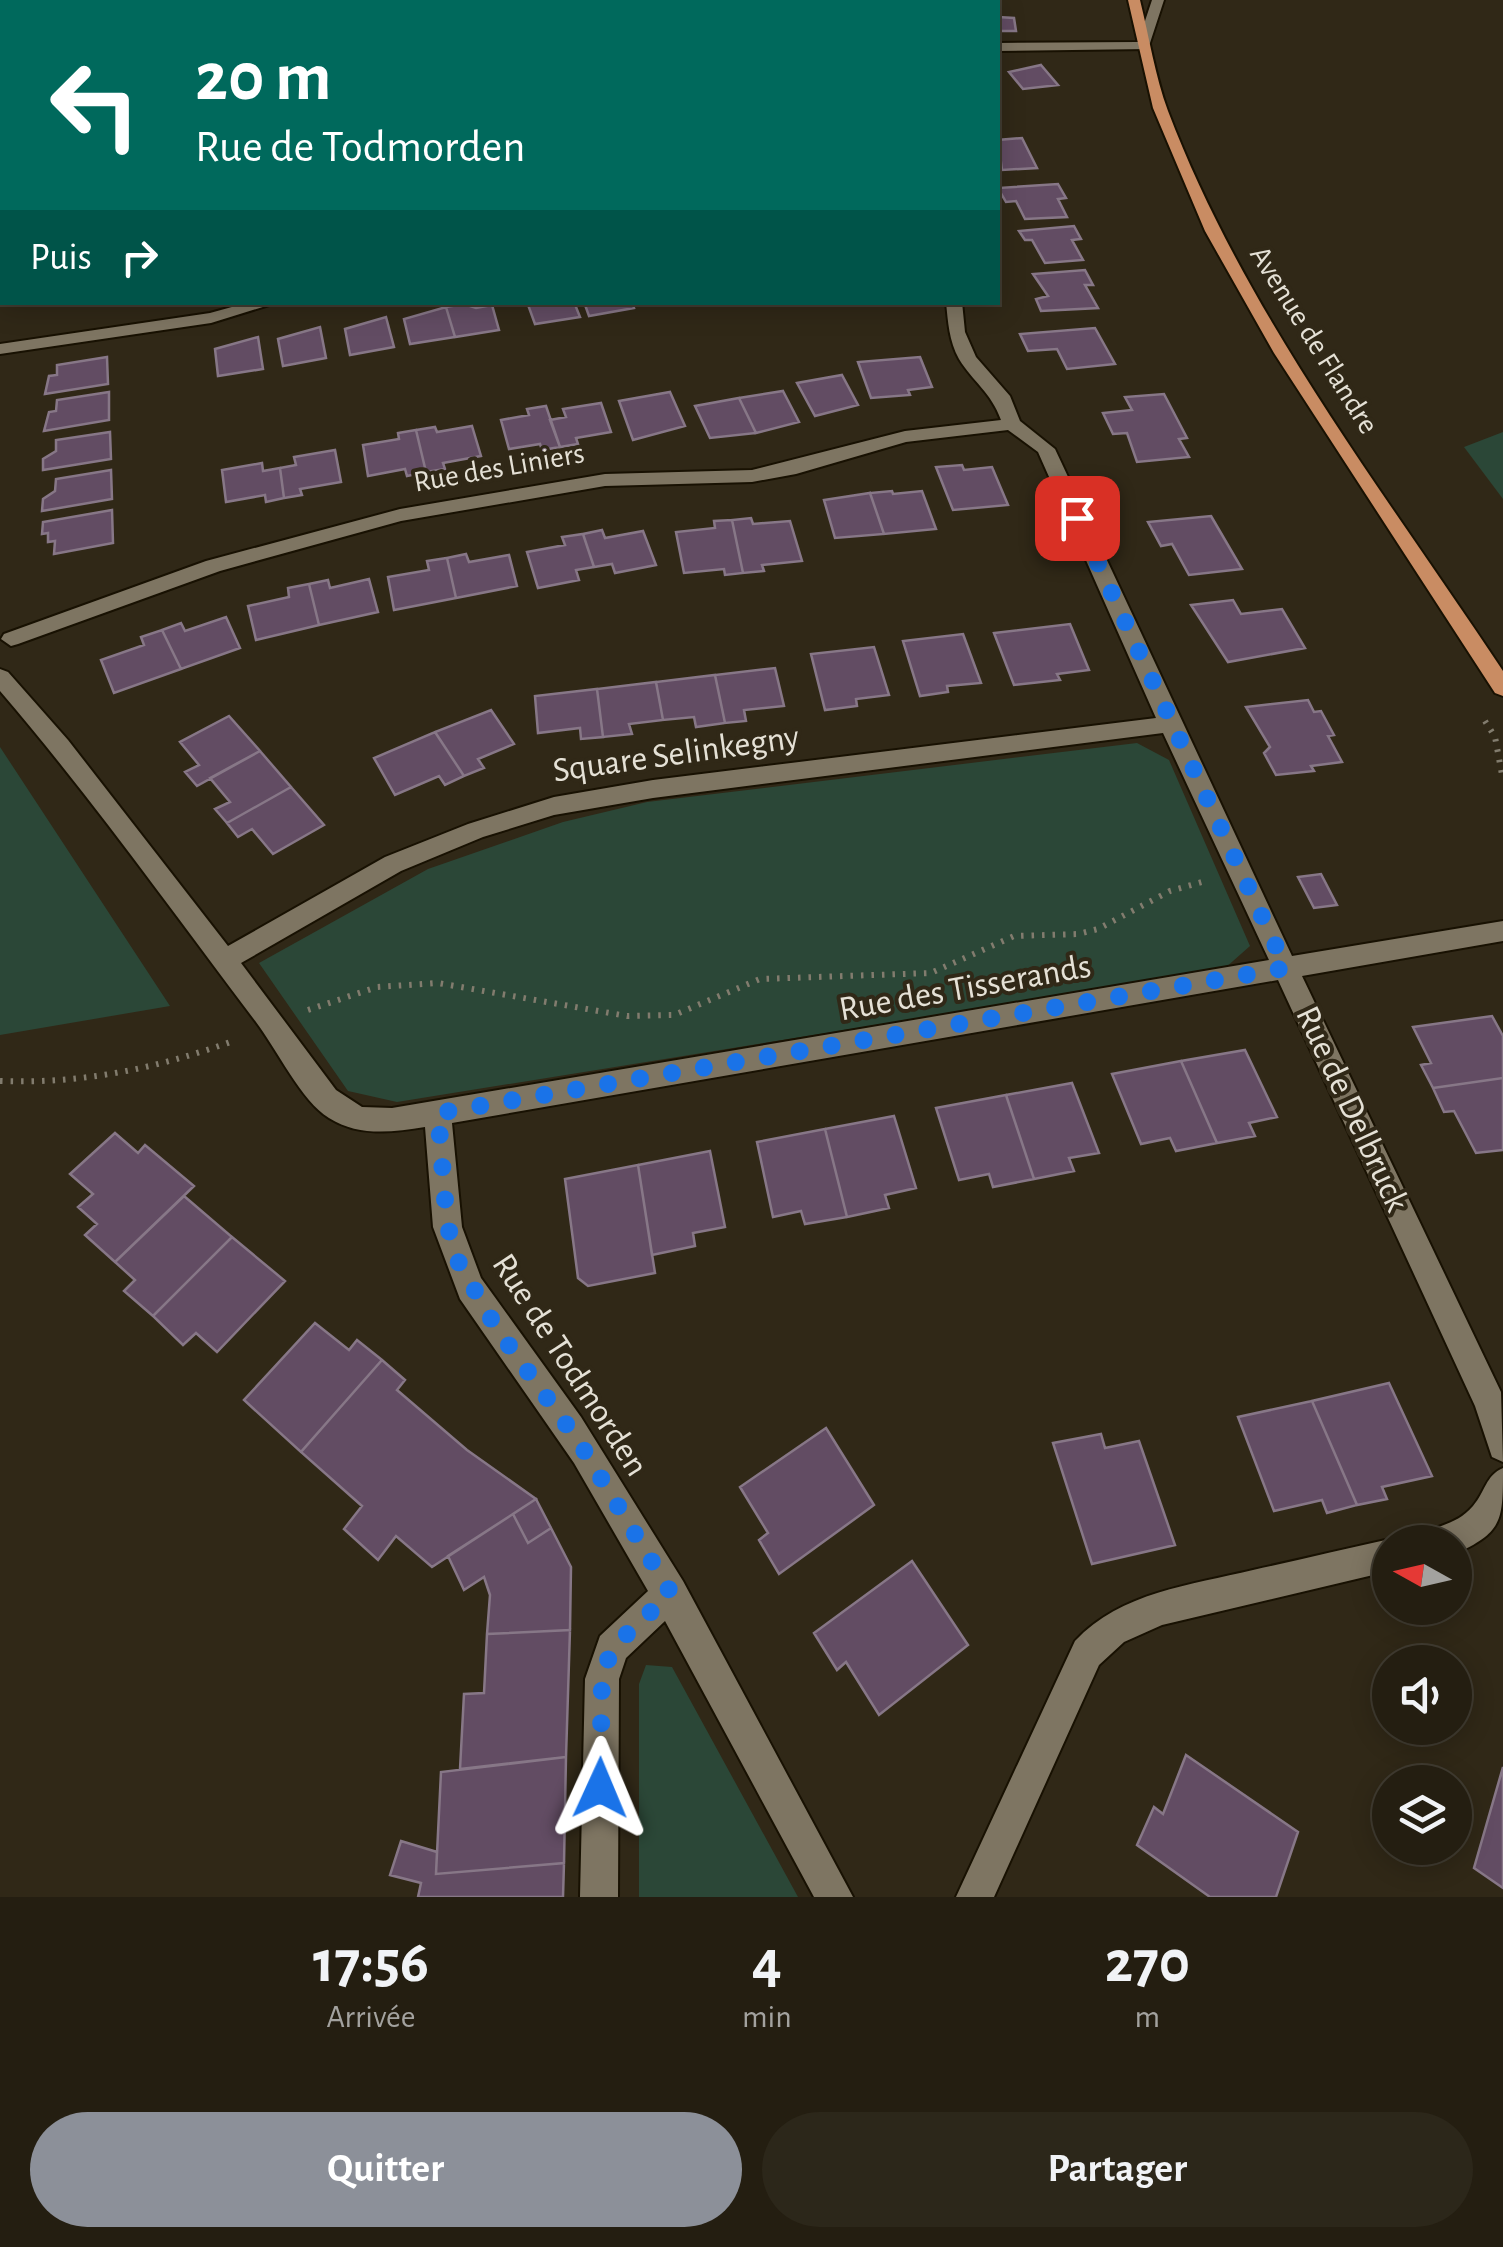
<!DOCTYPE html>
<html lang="fr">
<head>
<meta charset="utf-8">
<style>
	:root { --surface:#241e11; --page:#2c271a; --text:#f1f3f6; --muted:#a3a29f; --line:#413c31; --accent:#8c9099 }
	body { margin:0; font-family:"Alegreya Sans",sans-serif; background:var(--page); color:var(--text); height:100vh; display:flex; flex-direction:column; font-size:38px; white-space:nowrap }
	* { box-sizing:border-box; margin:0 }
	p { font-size:32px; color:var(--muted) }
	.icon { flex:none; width:55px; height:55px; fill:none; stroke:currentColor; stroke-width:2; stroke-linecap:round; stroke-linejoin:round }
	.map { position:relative; height:1897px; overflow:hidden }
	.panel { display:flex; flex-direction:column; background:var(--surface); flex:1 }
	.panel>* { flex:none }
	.hud { position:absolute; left:0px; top:0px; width:1000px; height:305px; box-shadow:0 5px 25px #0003,0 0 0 2px var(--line); background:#00695c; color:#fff; overflow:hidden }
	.needle { width:65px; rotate:278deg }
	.tools { position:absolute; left:1372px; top:1525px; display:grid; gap:20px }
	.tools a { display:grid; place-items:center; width:100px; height:100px; border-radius:50%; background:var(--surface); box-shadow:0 5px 25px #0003,0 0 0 2px var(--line); font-size:50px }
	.pin { position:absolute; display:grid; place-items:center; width:85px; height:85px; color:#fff; margin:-42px; border-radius:20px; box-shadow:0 5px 15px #0006 }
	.me { position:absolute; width:110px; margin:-55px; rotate:1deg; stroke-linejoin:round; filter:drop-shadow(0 0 8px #0008) }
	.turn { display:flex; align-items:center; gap:35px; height:210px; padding:0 30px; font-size:45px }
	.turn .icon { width:130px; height:130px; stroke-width:2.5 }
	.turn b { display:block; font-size:70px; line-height:85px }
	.then { display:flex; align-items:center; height:95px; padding:0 30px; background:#0003; gap:20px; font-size:38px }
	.eta { display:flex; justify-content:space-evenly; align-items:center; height:170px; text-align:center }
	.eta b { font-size:60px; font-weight:700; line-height:70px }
	.button { display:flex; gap:20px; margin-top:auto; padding:20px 30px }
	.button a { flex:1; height:115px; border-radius:60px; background:var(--accent); color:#fff; font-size:40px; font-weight:700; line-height:115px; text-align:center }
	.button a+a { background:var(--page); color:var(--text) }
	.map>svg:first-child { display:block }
</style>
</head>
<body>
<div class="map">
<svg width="1503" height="1897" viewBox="0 0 1503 1897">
	<rect width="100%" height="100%" fill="#302817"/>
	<!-- green -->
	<path fill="#2b4737" d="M1503,432V499L1464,447Z
		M1137,743L1169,760L1250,946L1224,969L397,1102L348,1091L259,963L428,869L563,822L647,802Z
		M0,747L170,1006L0,1035Z
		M646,1665L672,1667L798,1897H639V1684Z"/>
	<!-- building -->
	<path fill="#624c63" stroke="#877787" stroke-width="2.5" d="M998,17L1014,18L1016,31H998Z
		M1041,65L1058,85L1023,89L1009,72Z
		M1022,138L1037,168L1002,170L998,140Z
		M1058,184L1066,198L1058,199L1067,217L1025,219L1016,201L1006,202L998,188Z
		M1074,226L1081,239L1072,240L1083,260L1045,263L1032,240H1025L1019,231Z
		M1085,270L1093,285H1085L1098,308L1041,311L1036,299L1048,296L1033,274Z
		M527,302H574L580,317L535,324Z
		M584,302H632L634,308L589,316Z
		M464,304L476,308L492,305L499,330L455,337L446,307Z
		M446,307L455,337L410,344L404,319Z
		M386,317L394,347L350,355L345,329Z
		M320,327L326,358L283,366L278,339Z
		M1095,328L1115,364L1067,369L1057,349L1028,351L1020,334Z
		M258,337L263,369L218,376L215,349Z
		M107,357L108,384L45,394L49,376L57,375V365Z
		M920,357L932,387L908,390L910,395L871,398L858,362Z
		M842,375L858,405L815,416L797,383Z
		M783,391L799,422L756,433L739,398Z
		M109,392V420L44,431L49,412L56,411L57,400Z
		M670,392L685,426L633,440L619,401Z
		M1164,394L1187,438L1179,439L1189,457L1137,462L1127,433L1113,434L1103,413L1132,410L1125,397Z
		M739,398L756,433L710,438L695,406Z
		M601,403L611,432L576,438L578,444L560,447L550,420L566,417L563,409Z
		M546,406L560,447L542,450L540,444L509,449L501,420L529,415L527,409Z
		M472,426L481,456L443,463L445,469L426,472L416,430L435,427L437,432Z
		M416,430L426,472L407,476L405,469L368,476L363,445L399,439L398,433Z
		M110,432L111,459L43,470V459L56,451V440Z
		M335,450L341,482L300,489L302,495L284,498L280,468L296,465L294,457Z
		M262,463L263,471L280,468L284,498L266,502L265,495L226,502L222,470Z
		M962,465L964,470L992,467L1008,505L953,510L936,467Z
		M111,470L112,499L42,511L43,499L55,491L56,479Z
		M892,491L893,494L922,491L936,529L884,534L870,493Z
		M870,493L884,534L835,538L824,500Z
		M112,510L113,543L54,554L55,541L48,542V533L42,534L43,522Z
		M1211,516L1242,569L1189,575L1172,544L1161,546L1148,522Z
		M751,518L753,524L790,521L802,561L762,565L764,571L743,573L732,520Z
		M732,520L743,573L725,575L724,569L684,573L676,532L715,528L714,521Z
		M602,530L605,538L643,531L656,565L615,573L612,564L594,567L583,534Z
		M583,534L594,567L576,570L579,580L538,588L527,552L565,545L562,537Z
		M466,554L469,562L509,555L517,586L456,598L447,558Z
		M447,558L456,598L394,610L388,577L429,570L427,561Z
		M369,579L378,612L319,625L309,584L328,580L330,588Z
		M309,584L319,625L256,640L248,606L289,597L288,588Z
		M1233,600L1241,614L1282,609L1305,648L1228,662L1191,605Z
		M226,617L240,648L181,669L162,630L181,623L185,631Z
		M1070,624L1089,670L1057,674L1060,680L1014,685L994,633Z
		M162,630L181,669L114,693L101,660L144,645L141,637Z
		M963,634L981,683L947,686L948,692L920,696L903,641Z
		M874,647L889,695L856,699L857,706L825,710L811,654Z
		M775,668L784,706L744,710L746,721L725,723L715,675Z
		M715,675L725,723L696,727L694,717L663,720L656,682Z
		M656,682L663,720L629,724L632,734L603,737L597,689Z
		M597,689L603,737L581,739L580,728L538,733L535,696Z
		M1308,700L1314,712L1321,711L1334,735L1328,736L1342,762L1311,766L1314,771L1276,775L1264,753L1270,747L1246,707Z
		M491,710L514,744L478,759L484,768L464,776L435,732Z
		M229,716L260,751L197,786L185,772L199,765L180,742Z
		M435,732L464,776L445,785L439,776L395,795L374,758Z
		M260,751L291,787L227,823L215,809L230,802L210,778Z
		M291,787L324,825L273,854L252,829L238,837L227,823Z
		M1321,874L1337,905L1314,908L1298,877Z
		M1492,1016L1503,1036V1078L1433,1088L1421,1065L1431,1063L1413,1027Z
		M1245,1050L1277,1117L1249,1123L1255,1136L1217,1143L1181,1061Z
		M1181,1061L1217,1143L1176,1151L1170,1138L1141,1144L1112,1074Z
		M1503,1078V1150L1476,1153L1454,1111L1444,1112L1433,1088Z
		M1072,1083L1099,1153L1069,1158L1074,1171L1034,1179L1006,1095Z
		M1006,1095L1034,1179L993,1187L989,1174L959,1180L936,1108Z
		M894,1116L916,1188L885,1195L889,1208L847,1217L825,1129Z
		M825,1129L847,1217L805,1224L801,1211L773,1217L757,1142Z
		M115,1133L138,1153L145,1145L194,1186L115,1262L85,1235L97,1224L78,1207L93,1194L70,1174Z
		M710,1151L725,1227L693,1233L695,1246L652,1255L638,1165Z
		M638,1165L655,1273L588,1286L578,1278L565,1179Z
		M184,1196L232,1237L153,1316L124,1291L135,1280L115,1262Z
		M232,1237L285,1281L217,1352L196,1333L183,1345L153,1316Z
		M315,1323L349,1350L357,1340L382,1360L301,1452L244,1400Z
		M382,1360L405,1380L397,1390L467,1450L536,1499L432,1567L396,1536L378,1560L344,1529L362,1506L301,1452Z
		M1389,1383L1432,1476L1382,1487L1387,1499L1357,1505L1312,1401Z
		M1312,1401L1357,1505L1327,1513L1322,1500L1274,1511L1238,1417Z
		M826,1428L874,1505L779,1574L759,1540L768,1533L740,1487Z
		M1101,1434L1105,1448L1139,1441L1175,1545L1092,1564L1053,1443Z
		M536,1499L551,1528L528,1543L513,1514Z
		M513,1514L528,1543L551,1528L571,1567L570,1630L487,1634L490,1595L484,1577L464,1590L448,1556Z
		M912,1561L968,1645L879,1715L846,1662L837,1670L814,1633Z
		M570,1630L566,1757L460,1769L464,1694L484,1693L487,1634Z
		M1186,1755L1298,1832L1276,1897H1210L1137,1845L1154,1807L1163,1814Z
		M566,1757L564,1863L436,1874L441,1772Z
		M1503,1767V1888L1474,1868Z
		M401,1841L437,1852L436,1874L564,1863L563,1897H418L421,1883L390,1875Z"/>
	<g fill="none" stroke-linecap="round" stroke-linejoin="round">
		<defs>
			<path id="minor" d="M273,0H293L294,2H274Z
				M690,0H702V2H690Z
				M943,0H955L956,2H944Z
				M1152,0H1164L1148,49L998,51V43L1138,42Z
				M250,302H279L211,323L0,354V344L210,313Z
				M946,302H962L965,332L976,357L1010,396L1020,421L1055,449L1292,956L1503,921V941L1302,976L1501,1392L1503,1462L1492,1457L1475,1406L1278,980L452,1123L462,1227L481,1278L581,1417L683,1581L853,1897H814L665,1621L626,1658L619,1679L618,1897H580L585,1679L600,1636L648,1591L574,1463L460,1299L433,1227L425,1127C392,1132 359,1137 329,1118C302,1102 276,1048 256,1022C172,911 91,797 0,691V669L8,672L68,740L228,946L385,857L468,824L554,797L653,780L1156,718L1038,452L1008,430L906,442L796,474L752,482L605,486L401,521L220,571L18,644L11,646L1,639L4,634L206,561L400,509L605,474L752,470L905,431L1001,420C991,392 973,382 959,359C949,341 948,322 946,302ZM1163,733L1269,960L392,1108L362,1107L336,1090L241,963L401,871L483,837L554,815L653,798Z
				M1503,1468C1503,1521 1503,1532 1455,1554V1542H1426L1430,1530C1447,1524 1461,1520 1473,1506C1485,1492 1486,1475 1503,1468Z
				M1390,1539L1400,1542H1390V1571L1162,1625L1124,1642L1099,1665L994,1897H956L1075,1641C1121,1592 1191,1585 1253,1570C1299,1560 1344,1549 1390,1539Z"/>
			<path id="major" d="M1128,0H1140C1149,36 1155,76 1168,111C1244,312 1385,493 1503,671V696L1495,693L1274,353L1205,231L1153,108Z"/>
		</defs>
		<!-- minor casing -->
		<use href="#minor" stroke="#181102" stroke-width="4"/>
		<!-- major casing -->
		<use href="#major" stroke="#181102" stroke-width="4"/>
		<!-- path -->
		<path stroke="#827c6e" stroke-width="6" stroke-dasharray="2.5 8" stroke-linecap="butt" d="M1485,721L1495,737L1503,780
			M308,1010L377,987L438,983L627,1016L674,1015L760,979L931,973L1014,936L1078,934L1098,929L1170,891L1202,882
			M0,1081C84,1084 158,1068 236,1040"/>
		<!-- minor -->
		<use href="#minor" fill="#7e7562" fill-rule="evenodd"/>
		<!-- major -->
		<use href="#major" fill="#c98c63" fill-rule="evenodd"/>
	</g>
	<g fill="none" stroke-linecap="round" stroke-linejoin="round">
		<!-- route -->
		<path stroke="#1a73e8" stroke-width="18" stroke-dasharray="0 32.4" d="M600,1788L602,1678L612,1648L671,1593L579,1442L497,1329L458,1261L447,1224L438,1113L1286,968L1077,518"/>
	</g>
	<g text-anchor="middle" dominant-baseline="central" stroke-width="8" stroke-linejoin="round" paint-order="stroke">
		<!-- far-street labels -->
		<g font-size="30" fill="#e5e1d6" stroke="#302817">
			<text transform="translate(1314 340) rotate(58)">Avenue de Flandre</text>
			<text transform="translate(499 468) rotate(-10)">Rue des Liniers</text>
		</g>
		<!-- street labels -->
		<g font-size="35" fill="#e5e1d6" stroke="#302817">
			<text transform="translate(676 754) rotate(-8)">Square Selinkegny</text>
			<text transform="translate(965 988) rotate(-10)">Rue des Tisserands</text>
			<text transform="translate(1352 1109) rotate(65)">Rue de Delbruck</text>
			<text transform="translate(570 1365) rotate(57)">Rue de Todmorden</text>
		</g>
	</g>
</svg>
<div class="tools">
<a><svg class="needle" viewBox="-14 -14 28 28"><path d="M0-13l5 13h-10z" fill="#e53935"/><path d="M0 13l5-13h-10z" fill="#a3a29f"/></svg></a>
<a><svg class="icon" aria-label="sound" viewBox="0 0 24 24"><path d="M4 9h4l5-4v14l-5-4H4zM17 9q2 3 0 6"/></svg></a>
<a><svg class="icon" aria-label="layers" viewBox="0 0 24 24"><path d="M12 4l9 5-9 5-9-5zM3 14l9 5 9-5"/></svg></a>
</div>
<div class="pin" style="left:1077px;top:518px;background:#d93025"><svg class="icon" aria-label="arrive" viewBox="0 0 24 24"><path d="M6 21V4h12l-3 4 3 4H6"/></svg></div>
<svg class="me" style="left:600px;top:1788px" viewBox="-20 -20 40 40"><path d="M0-17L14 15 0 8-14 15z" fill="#1a73e8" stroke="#fff" stroke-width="4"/></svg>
<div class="hud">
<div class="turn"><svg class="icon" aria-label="left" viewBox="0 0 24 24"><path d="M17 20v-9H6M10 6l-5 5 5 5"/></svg><div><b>20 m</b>Rue de Todmorden</div></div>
<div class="then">Puis<svg class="icon" aria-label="right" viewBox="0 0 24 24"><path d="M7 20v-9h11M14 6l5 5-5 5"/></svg></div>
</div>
</div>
<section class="panel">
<div class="eta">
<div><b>17:56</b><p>Arrivée</p></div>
<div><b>4</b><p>min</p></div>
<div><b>270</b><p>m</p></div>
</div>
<div class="button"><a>Quitter</a><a>Partager</a></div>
</section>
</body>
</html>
